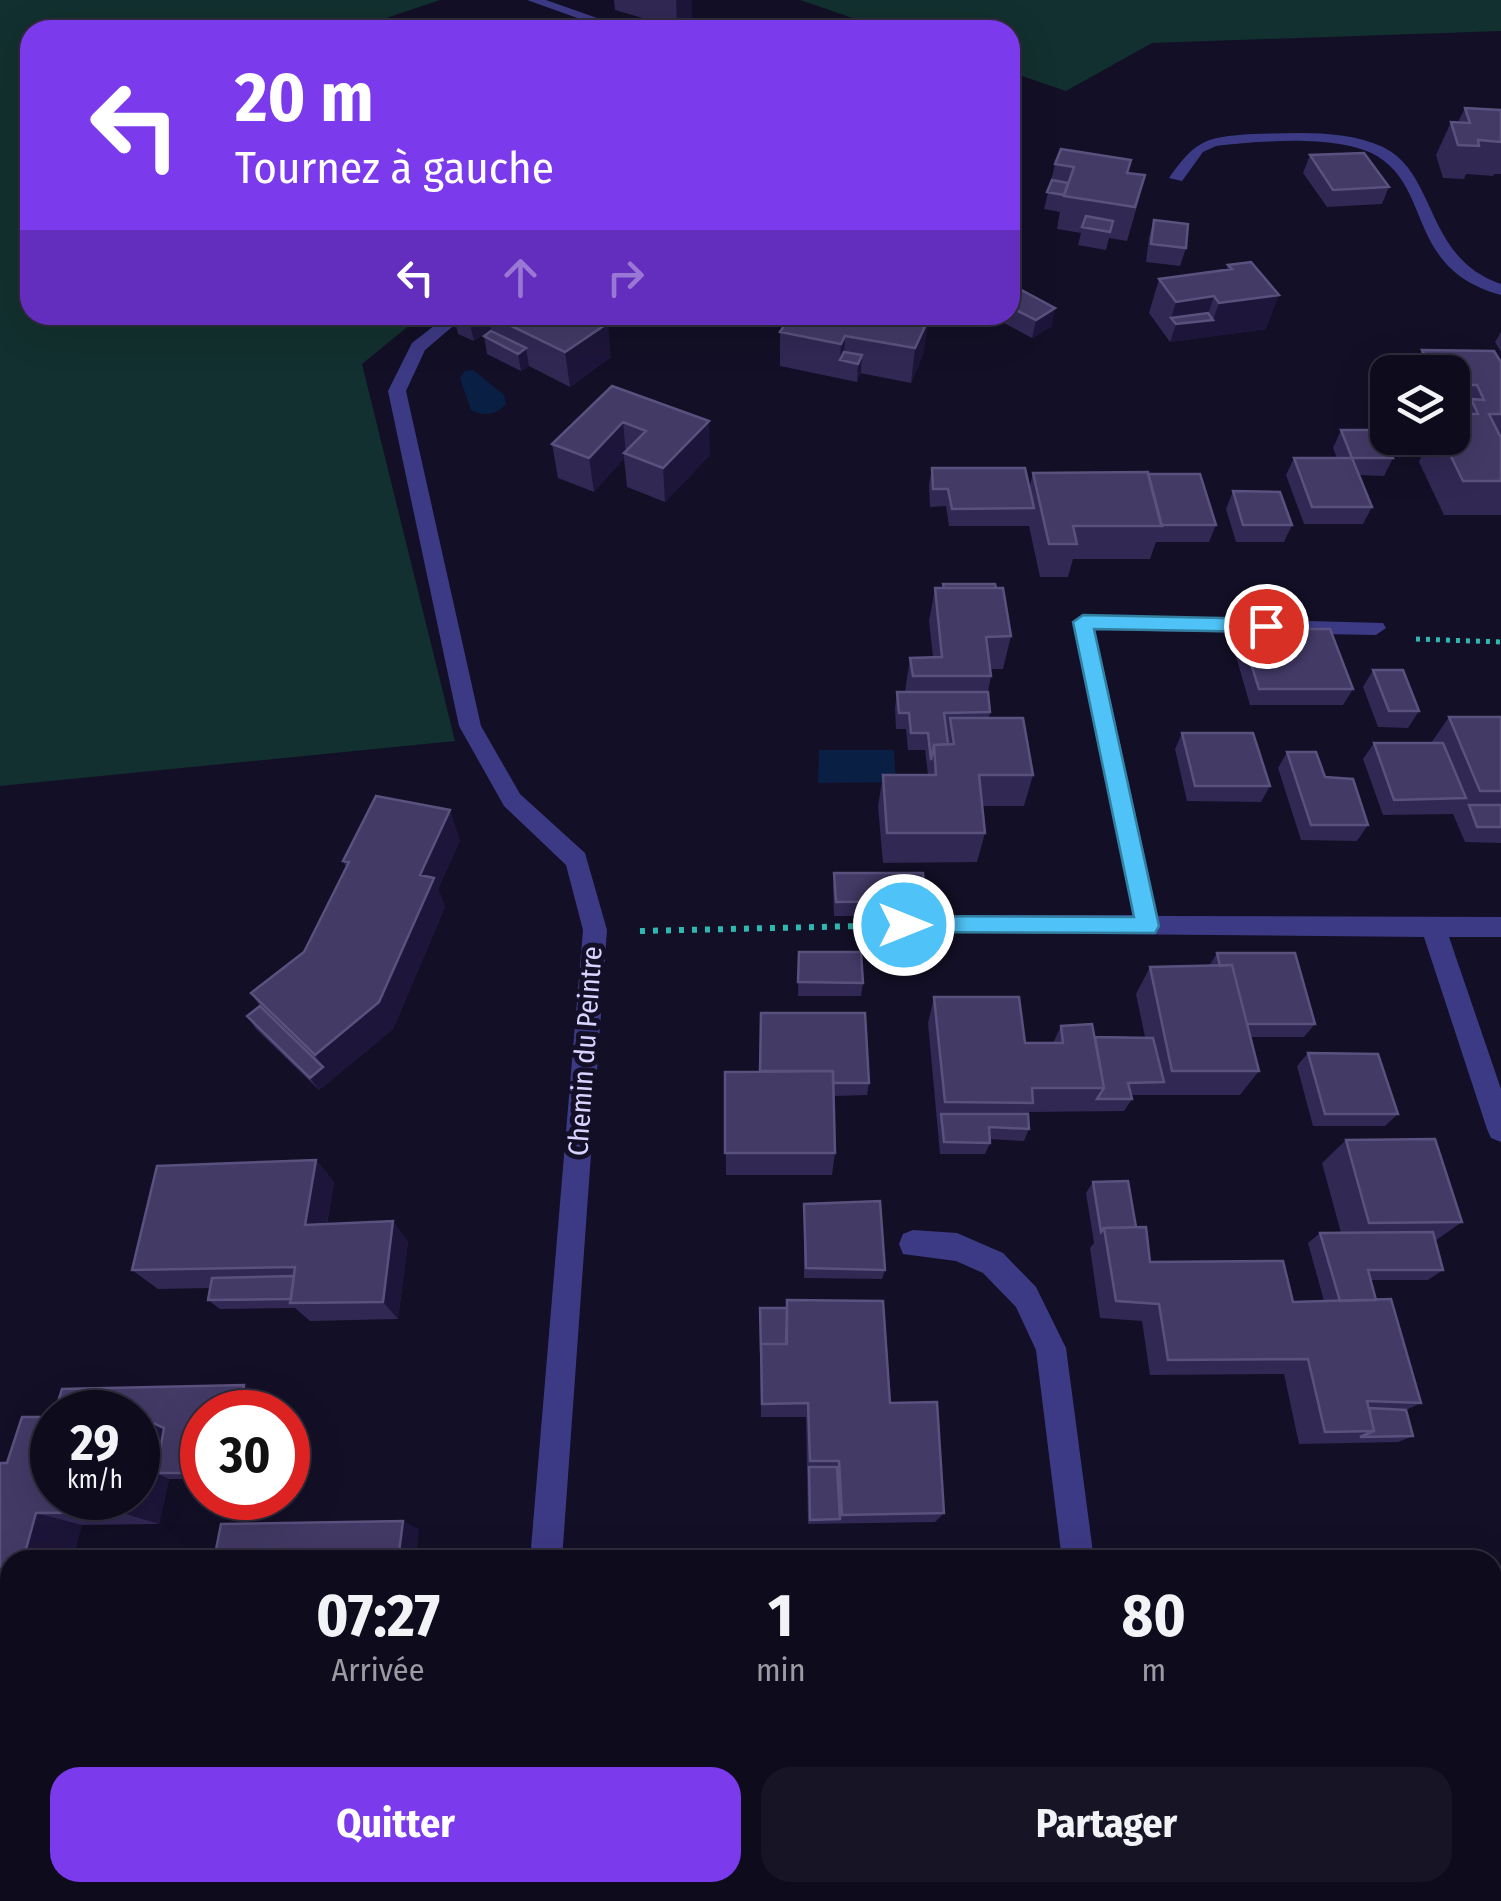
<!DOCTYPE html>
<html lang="fr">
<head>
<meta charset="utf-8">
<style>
	:root { --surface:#0e0b1c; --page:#171425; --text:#f1f3f6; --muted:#9b9ba3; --line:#2e2b3b; --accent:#7c3aed }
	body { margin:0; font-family:"Fira Sans Condensed",sans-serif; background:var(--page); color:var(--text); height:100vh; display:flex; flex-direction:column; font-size:38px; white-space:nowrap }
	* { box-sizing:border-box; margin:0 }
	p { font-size:32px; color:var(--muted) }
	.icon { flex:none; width:55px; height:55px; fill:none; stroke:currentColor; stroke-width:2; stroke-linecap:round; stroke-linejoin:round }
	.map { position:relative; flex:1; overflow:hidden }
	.panel { position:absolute; left:0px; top:1550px; width:1502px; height:352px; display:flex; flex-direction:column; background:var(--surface); border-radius:30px 30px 0 0; box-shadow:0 10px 40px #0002,0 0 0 2px var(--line) }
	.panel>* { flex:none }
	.guide { position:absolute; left:20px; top:20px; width:1000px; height:305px; border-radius:30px; box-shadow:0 10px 40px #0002,0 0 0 2px var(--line); background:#7c3aed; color:#fff; overflow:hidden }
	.controls { position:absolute; left:1370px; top:355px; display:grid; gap:20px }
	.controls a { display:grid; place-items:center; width:100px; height:100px; border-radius:20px; background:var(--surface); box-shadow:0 10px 40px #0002,0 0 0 2px var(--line); font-size:50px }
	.speed { position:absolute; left:30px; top:1390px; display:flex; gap:20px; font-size:50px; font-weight:700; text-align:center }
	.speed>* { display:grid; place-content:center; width:130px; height:130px; border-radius:50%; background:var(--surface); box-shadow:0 10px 40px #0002,0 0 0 2px var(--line); line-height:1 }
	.speed small { font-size:25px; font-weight:400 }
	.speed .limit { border:15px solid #d22; background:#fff; color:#111 }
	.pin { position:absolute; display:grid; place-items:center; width:85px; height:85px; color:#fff; margin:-42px; border:5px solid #fff; border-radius:50%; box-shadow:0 2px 10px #0007 }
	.me { position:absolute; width:110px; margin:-55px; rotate:90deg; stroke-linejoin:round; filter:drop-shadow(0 0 8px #0008) }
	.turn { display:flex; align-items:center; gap:35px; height:210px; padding:0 50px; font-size:45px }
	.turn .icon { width:130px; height:130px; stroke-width:2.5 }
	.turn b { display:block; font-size:70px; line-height:85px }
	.lanes { display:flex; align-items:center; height:95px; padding:0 50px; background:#0003; justify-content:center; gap:50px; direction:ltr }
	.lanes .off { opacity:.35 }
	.eta { display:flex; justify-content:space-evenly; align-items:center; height:170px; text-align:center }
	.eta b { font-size:60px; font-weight:700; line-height:70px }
	.action { display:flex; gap:20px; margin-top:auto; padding:20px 50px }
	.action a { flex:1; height:115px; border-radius:30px; background:var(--accent); color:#fff; font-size:40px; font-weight:700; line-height:115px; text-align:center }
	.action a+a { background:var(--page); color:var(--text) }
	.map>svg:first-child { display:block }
</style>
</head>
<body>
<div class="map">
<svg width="1501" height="1901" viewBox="0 0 1501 1901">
	<rect width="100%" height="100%" fill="#130f26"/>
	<!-- green -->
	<path fill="#12302f" d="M0,0H440L351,30H30V315H422L362,364L455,741L0,786Z
		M800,0H1501V31L1152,43L1066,91L1010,72V30H888Z"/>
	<!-- water -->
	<path fill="#0a1f44" d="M473,370L504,395L506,404C496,415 483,417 471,410L460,378L465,371Z
		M819,750H894L896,782L818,783Z"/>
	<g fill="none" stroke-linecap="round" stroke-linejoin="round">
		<!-- path-far1 -->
		<path stroke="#2fb8b0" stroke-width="5" stroke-dasharray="4 6" stroke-linecap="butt" d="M1416,639L1501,642"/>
		<!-- path -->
		<path stroke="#2fb8b0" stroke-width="6" stroke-dasharray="5 8" stroke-linecap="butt" d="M640,931L862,926"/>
		<!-- minor -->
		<path fill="#3d3a85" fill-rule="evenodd" d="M527,0H546L631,30H611Z
			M1253,134C1294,133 1345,129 1383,147C1438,174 1424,258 1501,284V295C1406,269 1433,190 1377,156C1339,134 1259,141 1216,146L1203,152L1182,181L1169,178C1197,139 1206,137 1253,134Z
			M448,315H466L425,350L406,391L481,726L520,794L585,853L607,930L562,1560H530L583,930L566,865L504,806L459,726L388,391L412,343Z
			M1083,615L1383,623L1386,628L1376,635L1095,630L1158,916L1501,917V937H1449L1501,1089V1142L1491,1138L1487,1129L1424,937L895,932L892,925L895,918L904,915H1133L1073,622Z
			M913,1230L957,1233L1003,1253L1036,1287L1066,1348L1094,1560H1062L1036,1350L1016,1307L983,1273L956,1261L903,1254L899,1244L903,1234Z
			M1492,1595H1501V1629H1492Z
			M501,1892H539L538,1901H500Z"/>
	</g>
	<!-- wall -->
	<path fill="#312854" d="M614,0H692V17L677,28L615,10Z
		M1465,108L1501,110V174H1494L1493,176L1466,174L1464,179L1443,178L1436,155L1451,122H1458Z
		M1310,155L1389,187L1382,204L1327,207L1303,173Z
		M1055,164L1128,173L1140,196L1127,241L1109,238L1106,250L1078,245L1081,233L1057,229L1060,212L1044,209Z
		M1154,220L1186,248L1180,266L1146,262L1149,237Z
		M1251,262L1266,329L1170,342L1149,313L1159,279L1226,270L1228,265Z
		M1010,291L1052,326L1032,338L993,317V315H1010Z
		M456,315H591L611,357L570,387L529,366L521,371L487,354L484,336L491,331V329L474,341L458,334L454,317Z
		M912,315L924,352L911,383L860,373L857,382L780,366V332Z
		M1501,332V352L1495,342Z
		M1422,350L1501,362V515H1444L1419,462L1422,455H1391L1393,458L1384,476L1360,475L1372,507L1363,524H1304L1286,475L1294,458H1337L1333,448L1341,430L1388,438H1452V372H1411Z
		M1384,358L1414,367L1411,372H1388V384H1379L1375,376Z
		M612,386L710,455L665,502L627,487L624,458L594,492L558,478L552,444Z
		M932,468L1029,489L1033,473L1148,474L1216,525L1209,542H1156L1150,559H1073L1068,577H1040L1029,526H949L946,506L930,507L929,485Z
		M1233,491L1292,525L1284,542H1236L1226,509Z
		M943,584L1011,636L1003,669H990L991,676L988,692L990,712L989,718L1033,775L1024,806H982L985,833L977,862L883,863L878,806L883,775H928L925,750H908L906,729H896L895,708L897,692H905L910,658L933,657L929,621L935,588H943Z
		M1240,629L1353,689L1343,705H1250L1233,646Z
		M1373,670L1419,711L1408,728L1378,727L1363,687Z
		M1449,717H1501V843L1465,842L1453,814L1383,815L1363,759L1374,743H1431Z
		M1182,733L1270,786L1261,802L1187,801L1175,749Z
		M1287,752L1325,777L1368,825L1357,841L1301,840L1278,768Z
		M460,840L438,889L445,907L393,1029L319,1090L256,1029L247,1016L260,1006L251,993L304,952L346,867L343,861Z
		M834,873L925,901L922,916H834L833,888Z
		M799,952L863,983L861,996H798Z
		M1217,953L1315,1024L1304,1037H1251L1259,1071L1240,1095H1131L1132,1099L1124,1111L1029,1112V1129L1024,1141L990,1139V1143L985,1154H940L928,1023L934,997L1025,1043H1053L1061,1026L1095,1037H1145L1136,994L1150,967L1209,966Z
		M1308,1053L1398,1114L1385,1126H1313L1297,1066Z
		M725,1072L869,1083L867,1095L834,1096L835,1153L832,1175H726Z
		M1346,1140L1462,1222L1435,1241L1443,1270L1428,1280H1370L1376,1300L1421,1403L1406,1410L1413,1436L1398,1442L1299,1444L1284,1374L1150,1375L1142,1321L1100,1318L1090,1248L1094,1243L1086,1193L1093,1182L1136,1227L1150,1262L1293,1302L1324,1301L1308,1243L1320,1233H1341L1322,1163Z
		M316,1160L334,1182L327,1224L408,1241L398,1319L310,1321L295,1308L220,1309L208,1300L211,1288L158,1289L132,1270Z
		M804,1204L885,1270L882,1279L804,1278Z
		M760,1308L890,1403L944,1513L935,1522L808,1524L806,1417H761Z
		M244,1385L256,1392L202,1412V1479H169L159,1524L82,1525L10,1560V1722H0V1463H7L52,1417L138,1412Z
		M1492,1706L1501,1881H1492Z
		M909,1892H1020L968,1895V1901H910Z
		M1058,1892H1193L1194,1901H1059Z
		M1379,1892H1439L1441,1901H1380Z"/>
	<!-- shaded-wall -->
	<path fill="#1d163a" d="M676,0H692V17L677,28Z
		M1279,295L1266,329L1170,342L1176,324L1171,318L1166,336L1176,302L1214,296L1206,321L1213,320L1219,303Z
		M1055,308L1052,326L1032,338L1036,320Z
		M483,315H488L491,329L474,341L470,324Z
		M929,318L924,352L911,383L915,348Z
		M608,323L611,357L570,387L565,352Z
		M845,336L844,361L840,360L839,378L841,344Z
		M526,348L529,366L521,371L518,354Z
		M862,355L861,373L857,382L858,364Z
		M709,421L710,455L665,502L663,468Z
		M623,422L626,454L624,453V458L594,492L589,458Z
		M450,810L460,840L438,889L445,907L393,1029L319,1090L310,1078L323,1067L315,1055L420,875Z
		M316,1160L334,1182L323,1245L305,1225Z
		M393,1221L408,1241L398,1319L383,1302Z
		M244,1385L256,1392L252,1412H239Z
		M140,1416L178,1434L156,1473L169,1479L159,1524L119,1512L122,1498H138V1429Z
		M36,1513L82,1525L73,1560H23Z
		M403,1521L419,1529L416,1560H398Z
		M10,1608V1721L0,1722V1644Z
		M440,1892H455V1901H439Z"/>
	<!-- building -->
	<path fill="#433a66" stroke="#5a527e" stroke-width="2.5" d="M1465,108L1501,110V142L1478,140L1479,146L1458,145L1451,122L1470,123Z
		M1061,149L1131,160L1127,173L1145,175L1135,207L1064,196L1074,167L1055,164Z
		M1364,153L1389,187L1333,190L1310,155Z
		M1052,180L1068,183L1064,195L1047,192Z
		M1086,216L1113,221L1110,232L1082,227Z
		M1154,220L1188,224L1186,248L1151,244Z
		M1251,262L1279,295L1219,303L1214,296L1176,302L1159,279L1232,269L1228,265Z
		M1016,287L1055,308L1036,320L1010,307V291Z
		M1208,313L1213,320L1176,324L1171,318Z
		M456,315H483L470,324L454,317Z
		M489,315H591L608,323L565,352Z
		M791,315H912L929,318L915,348L845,336L841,344L780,332Z
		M491,331L526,348L518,354L484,336Z
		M1422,350L1494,351L1501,362V414H1489L1501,438V481H1463L1442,438H1452V414H1478L1471,399L1484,400L1477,385H1453L1452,372H1447L1444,368H1431Z
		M844,352L862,355L858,364L840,360Z
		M1384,358H1410L1414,367H1387Z
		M612,386L709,421L663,468L624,453L646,431L623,422L589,458L552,444Z
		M1341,430H1388V437H1384L1393,458H1352L1372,507H1312L1294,458H1352Z
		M932,468H1025L1034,508L952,509L948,489H933Z
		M1148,472L1162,526H1073L1077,544H1049L1033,473Z
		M1148,474H1200L1216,525H1161Z
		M1233,491L1280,492L1292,525H1243Z
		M943,584H995L996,588H944Z
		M935,588H1003L1011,636L986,637L991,676H913L910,658L942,657Z
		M1240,629H1330L1353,689H1259Z
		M1373,670H1403L1419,711H1389Z
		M897,692H988L990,712L944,713L948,744L934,745L931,760L928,733H911L909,713H899Z
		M1449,717H1501V791H1480Z
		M950,718H1023L1033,775H979L985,833H887L883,775H936L934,745L954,744Z
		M1182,733H1253L1270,786H1195Z
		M1374,743H1443L1466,798L1394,800Z
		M1287,752H1316L1325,777L1353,779L1368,825H1311Z
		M376,796L450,810L420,875L434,878L379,1002L315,1055L251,993L304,952L349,862L343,861Z
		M1469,805H1501V827H1477Z
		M834,873H923L925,901L836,902Z
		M799,952H861L863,983L798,982Z
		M1217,953H1295L1315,1024H1247L1232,965L1220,966Z
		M1232,965L1259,1071H1172L1150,967Z
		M934,997H1019L1025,1043H1063L1061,1026L1092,1024L1104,1088H1032L1033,1103L945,1102Z
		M260,1006L323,1067L310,1078L247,1016Z
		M761,1013H865L869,1083H833V1071H760Z
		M1095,1037L1153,1038L1164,1082L1128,1083L1132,1099H1097L1104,1088Z
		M1308,1053L1378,1054L1398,1114H1325Z
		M833,1071L835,1153H725V1072Z
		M941,1114H1028L1029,1129L989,1127L990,1143L944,1142Z
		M1435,1139L1462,1222L1369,1223L1346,1140Z
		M316,1160L305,1225L393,1221L383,1302L290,1303L295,1267L132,1270L157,1166Z
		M1128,1181L1136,1227L1104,1228L1101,1232L1093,1182Z
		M880,1201L885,1270L806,1268L804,1204Z
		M1146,1227L1150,1262L1283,1261L1293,1302L1391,1299L1421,1403L1367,1401L1374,1431L1325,1432L1308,1359L1168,1360L1159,1304L1116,1301L1104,1228Z
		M1433,1232L1443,1270H1368L1376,1300L1340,1301L1320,1233Z
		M294,1276L291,1299L208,1300L212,1278Z
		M787,1300L883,1301L890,1403L937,1402L944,1513L842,1515L839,1461H810L808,1403L762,1404L761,1344H787Z
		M760,1308H787L786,1344H761V1352Z
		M244,1385L239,1412H202V1473H156L164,1428L138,1416V1412H55L62,1389Z
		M1369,1408L1406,1410L1413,1436L1360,1437L1374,1431Z
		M22,1417H52V1498H122L119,1512L36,1513L23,1560H10V1608L0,1644V1463H7Z
		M809,1467H837L840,1519L810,1520Z
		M403,1521L398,1560H214L221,1524Z
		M1492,1706H1501V1848H1499L1492,1825Z
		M1492,1847L1501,1848V1881H1492Z
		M357,1892H440L439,1901H356Z
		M701,1892H759V1894L701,1897Z
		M918,1892H1020V1894L968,1895V1901H918Z
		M1074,1892H1193L1194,1901H1075Z
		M1396,1892H1439L1441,1901H1397Z"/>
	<!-- route -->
	<path fill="#4fc3f7" stroke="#337fa1" stroke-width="2.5" d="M1083,615L1266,619L1276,626L1266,632L1094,629L1159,926L1155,933L896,932L892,925L896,919L904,916L1134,917L1073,622Z"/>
	<g text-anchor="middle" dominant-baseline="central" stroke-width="10" stroke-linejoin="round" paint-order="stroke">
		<!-- street labels -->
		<g font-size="28" fill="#d9d4ff" stroke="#130f26">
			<text transform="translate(585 1051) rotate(-86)">Chemin du Peintre</text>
		</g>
	</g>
</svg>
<div class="controls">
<a><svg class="icon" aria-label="layers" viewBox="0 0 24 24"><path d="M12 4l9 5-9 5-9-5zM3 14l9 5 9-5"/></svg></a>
</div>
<div class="speed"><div>29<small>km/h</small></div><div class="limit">30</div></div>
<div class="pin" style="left:1266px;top:626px;background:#d93025"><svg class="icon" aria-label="arrive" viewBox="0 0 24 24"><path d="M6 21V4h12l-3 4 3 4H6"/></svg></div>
<svg class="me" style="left:904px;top:925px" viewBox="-20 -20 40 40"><circle r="17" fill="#4fc3f7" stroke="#fff" stroke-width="3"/><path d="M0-11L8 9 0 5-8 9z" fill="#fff"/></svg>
<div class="guide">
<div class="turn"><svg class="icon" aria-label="left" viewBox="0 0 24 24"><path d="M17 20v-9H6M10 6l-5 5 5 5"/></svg><div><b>20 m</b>Tournez à gauche</div></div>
<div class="lanes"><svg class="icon" aria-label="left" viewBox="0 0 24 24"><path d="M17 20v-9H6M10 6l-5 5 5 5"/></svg><svg class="icon off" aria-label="ahead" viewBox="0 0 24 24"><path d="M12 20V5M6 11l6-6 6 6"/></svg><svg class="icon off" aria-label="right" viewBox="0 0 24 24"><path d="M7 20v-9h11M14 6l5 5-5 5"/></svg></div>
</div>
<section class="panel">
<div class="eta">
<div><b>07:27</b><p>Arrivée</p></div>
<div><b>1</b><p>min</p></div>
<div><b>80</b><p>m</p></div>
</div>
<div class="action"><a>Quitter</a><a>Partager</a></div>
</section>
</div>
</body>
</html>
